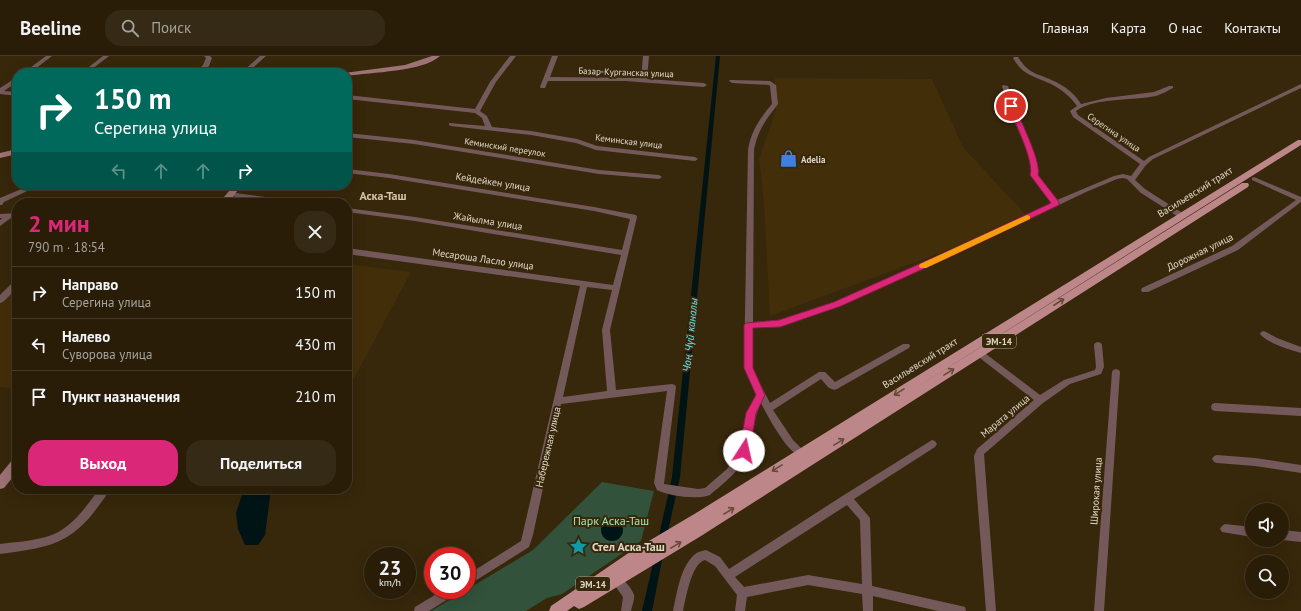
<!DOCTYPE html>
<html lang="ru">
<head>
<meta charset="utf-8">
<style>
	:root { --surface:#291d08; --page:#352a16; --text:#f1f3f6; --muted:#a5a29c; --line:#453b29; --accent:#db2777 }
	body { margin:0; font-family:"PT Sans",sans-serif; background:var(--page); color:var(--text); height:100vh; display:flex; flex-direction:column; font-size:15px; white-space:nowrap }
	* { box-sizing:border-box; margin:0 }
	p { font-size:13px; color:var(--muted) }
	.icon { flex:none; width:22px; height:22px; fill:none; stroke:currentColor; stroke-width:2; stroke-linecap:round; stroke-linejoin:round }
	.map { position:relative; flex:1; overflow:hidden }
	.side { position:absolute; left:12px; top:142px; width:340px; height:296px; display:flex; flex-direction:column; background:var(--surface); border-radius:16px; box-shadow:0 4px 16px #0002,0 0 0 1px var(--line) }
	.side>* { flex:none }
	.top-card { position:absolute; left:12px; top:12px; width:340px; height:122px; border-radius:16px; box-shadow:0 4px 16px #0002,0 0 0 1px var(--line); background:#00695c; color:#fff; overflow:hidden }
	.tools { position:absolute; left:1245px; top:447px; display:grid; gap:8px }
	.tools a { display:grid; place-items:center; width:44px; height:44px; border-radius:50%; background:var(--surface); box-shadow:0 4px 16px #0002,0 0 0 1px var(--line); font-size:20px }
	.speed { position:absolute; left:364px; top:491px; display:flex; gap:8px; font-size:20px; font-weight:700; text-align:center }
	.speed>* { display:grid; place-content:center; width:52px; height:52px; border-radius:50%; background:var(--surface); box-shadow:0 4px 16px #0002,0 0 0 1px var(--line); line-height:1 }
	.speed small { font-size:10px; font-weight:400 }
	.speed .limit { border:6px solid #d22; background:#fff; color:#111 }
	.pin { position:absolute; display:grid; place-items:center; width:34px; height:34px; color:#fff; margin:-17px; border:2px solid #fff; border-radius:50%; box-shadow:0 1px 4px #0007 }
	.me { position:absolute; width:44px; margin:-22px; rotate:10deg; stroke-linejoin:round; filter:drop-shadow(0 0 3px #0008) }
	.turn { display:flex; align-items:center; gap:14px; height:84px; padding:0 16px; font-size:18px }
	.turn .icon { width:52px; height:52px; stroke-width:2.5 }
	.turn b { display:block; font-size:28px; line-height:34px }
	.lanes { display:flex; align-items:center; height:38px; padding:0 16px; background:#0003; justify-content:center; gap:20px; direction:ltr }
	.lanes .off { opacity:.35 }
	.round { display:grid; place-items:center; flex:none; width:42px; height:42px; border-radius:16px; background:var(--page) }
	.head { display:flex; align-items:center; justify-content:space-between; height:68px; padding:0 16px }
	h1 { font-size:24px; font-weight:800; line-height:30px; color:var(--accent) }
	.cta { display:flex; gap:8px; margin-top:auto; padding:8px 16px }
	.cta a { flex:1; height:46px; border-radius:16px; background:var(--accent); color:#fff; font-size:16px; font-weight:800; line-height:46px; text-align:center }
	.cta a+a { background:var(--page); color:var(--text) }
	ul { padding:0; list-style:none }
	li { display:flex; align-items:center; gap:12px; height:52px; padding:0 16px; border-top:1px solid var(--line) }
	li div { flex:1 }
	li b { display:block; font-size:15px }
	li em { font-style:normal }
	header { display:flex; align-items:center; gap:24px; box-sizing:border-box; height:56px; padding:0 20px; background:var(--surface); border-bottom:1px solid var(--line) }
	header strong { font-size:19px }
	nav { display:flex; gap:22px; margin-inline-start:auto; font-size:14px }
	.search { width:280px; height:36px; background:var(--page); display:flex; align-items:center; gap:10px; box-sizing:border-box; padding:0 14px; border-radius:16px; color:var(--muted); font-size:15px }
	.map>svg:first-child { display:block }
</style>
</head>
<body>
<header>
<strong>Beeline</strong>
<div class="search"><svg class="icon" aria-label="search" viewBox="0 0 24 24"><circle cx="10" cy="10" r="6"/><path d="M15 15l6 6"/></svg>Поиск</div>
<nav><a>Главная</a><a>Карта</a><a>О нас</a><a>Контакты</a></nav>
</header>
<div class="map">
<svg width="1301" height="555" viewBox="0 0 1301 555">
	<rect width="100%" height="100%" fill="#37270b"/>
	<!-- built -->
	<path fill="#422e09" d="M775,22L932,23L963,91L1025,158L954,192L770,260L764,147L759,103L776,54Z
		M347,208L411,216L351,328L347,330Z
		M17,230V333L0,331V247Z"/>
	<!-- green -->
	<path fill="#32523b" d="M602,426L654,435L641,485L562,538L547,542L526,555H431L533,494Z"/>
	<!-- water -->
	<path fill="#001416" d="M244,433H271L265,479L258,489H245L238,473L236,457Z
		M601 474a11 11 0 1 1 22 0a11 11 0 1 1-22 0Z"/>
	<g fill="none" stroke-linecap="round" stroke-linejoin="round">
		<!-- canal -->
		<path fill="#001416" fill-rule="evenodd" d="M716,0H720L680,421L666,484L665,487L662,488L659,487L658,484L672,421Z
			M659,495L662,496L663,499L652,555H642L655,499L656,496Z"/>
		<!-- street -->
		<path fill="#74595a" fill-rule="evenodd" d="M46,0H52L30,17H23Z
			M103,0H109L87,17H81Z
			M204,0H210L212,2L209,10L202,17H196L203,9L206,2Z
			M260,0H266L247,17H241Z
			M510,0H516L496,26L480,55L487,60L492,71L531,75L577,83L597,90L695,101L698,103L695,105L596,94L576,87L531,79L451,70L449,69V67L485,70L482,62L475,57L347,43V39L475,53L490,26Z
			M552,0H558L550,21L641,22L643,0H649L647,23L704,27L707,29L704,31L625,25H548L545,32H541L540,31Z
			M1014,1H1018C1029,19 1038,17 1056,26C1066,31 1075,38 1081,48L1106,42L1154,36L1169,30H1173V32C1167,35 1162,38 1156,40C1132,45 1096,41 1076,55L1078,59L1144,105L1149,101L1299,29L1301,28V32L1153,103L1146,109L1135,124L1145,133L1184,158L1185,160L1184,162H1180L1141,137L1127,123L1123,122L1117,123L1086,136L952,200L840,250L780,271L753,272L752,312L770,347L819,316H825L835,326L903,288H909L910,290L909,292L837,333C830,336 826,328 821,323L773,354L793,384L806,397L804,400C791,405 766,357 761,347C753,363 754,378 749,395C744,411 723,428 710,439C698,444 668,440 657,434L654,427L667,335L561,348L533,479L529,491L467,530V519L521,485L580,230L347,198V192L613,229L621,199L415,165L347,156V152L415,161L622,194L630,163L594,155L389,122L347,117V113L389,118L594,151L636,159L637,161L610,274L616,334L672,328L675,329L676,331L664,428L698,433L705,432L727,413L740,394L747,357L756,338L744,312L748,94C751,75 760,62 772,48L770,30L769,29L732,27L729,25L730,24L770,25L776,29L778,48C766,64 758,73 754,94L753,266L780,265L834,246L946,196L1051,147L1031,119C1032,95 1016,73 1008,51C1006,44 1004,37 1002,30L1003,29L1008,30C1010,37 1012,44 1014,51C1022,73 1039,95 1037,119L1057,144L1114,120L1123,118L1131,120L1140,108L1073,61L1070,55L1077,50C1070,40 1061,33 1051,28C1034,20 1023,20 1013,2ZM587,231L612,234L602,274L607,335L563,341Z
			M17,21V26L4,35L17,36V40L0,38V32Z
			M347,77L414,84L599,114L659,119L662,121L659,123L599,118L414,88L347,81Z
			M1254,121L1301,141V146L1238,194L1148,236H1142L1141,234L1142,232L1232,190L1296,144L1252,124V122Z
			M31,129H40L4,146L2,149H0V142Z
			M228,136L296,145L299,147H280L230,140L227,138Z
			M17,157V161L11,162L0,170V164L2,162H0V158Z
			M17,224V232L3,246L0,247V239L14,225Z
			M1264,275L1277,282L1301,291V297C1290,294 1267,287 1260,278L1261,276Z
			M1098,286L1101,287L1102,289L1104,311L1101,318L1070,328L1043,347L984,398L996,555H986L974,400L977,393L1034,344L976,299L975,297L976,295H982L1040,339L1064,324L1095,314L1096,311L1094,289L1095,287Z
			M1116,313L1119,314L1120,316L1104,555H1094L1112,316L1113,314Z
			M1215,347L1301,352V360L1215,355L1212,354L1211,351L1212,348Z
			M932,384L935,385L937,388L935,391L854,443L870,462L872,530L961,550L965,551L966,555H938L873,540V555H863L862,538L808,529L747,541L745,555H735L737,539L715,510L705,504C691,508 686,542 683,555H673C677,537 680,512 694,499C697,496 702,495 706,494L720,501L729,513L844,439ZM847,449L860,464L862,528L808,519L744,531L735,521Z
			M1217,399L1255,402L1301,409V417L1255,410L1217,407L1214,406L1212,403L1214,400Z
			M99,433H110C106,441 99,449 94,456C67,491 41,492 0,498V488C16,486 33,485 49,480C71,473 86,451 99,433Z
			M1225,468L1252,471V481L1222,476L1220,473L1222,470Z
			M1282,474L1301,476V486L1282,484Z
			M616,519C622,521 632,532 634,539C635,543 632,550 631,555H621L623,541L611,524L612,520Z
			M443,534H457L456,538L429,555H414L415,551Z"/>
		<!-- secondary -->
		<path fill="#9d7374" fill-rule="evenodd" d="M432,0H440C423,16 371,16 347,20V17H344L405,9Z
			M17,93V98L0,102V97Z
			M234,129H242L228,147H219Z
			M17,402V416L4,432L0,433V419L13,403Z"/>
		<!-- primary -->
		<path fill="#bd8789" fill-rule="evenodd" d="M1298,84H1301V89L906,338L1242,127H1248L1249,129L1248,131L701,480L584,551L579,553L574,550L567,555H549L551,550L627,498L696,457Z"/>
	</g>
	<!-- one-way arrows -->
	<defs><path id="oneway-shaft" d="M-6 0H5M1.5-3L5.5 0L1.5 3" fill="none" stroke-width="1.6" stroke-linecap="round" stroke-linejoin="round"/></defs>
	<g stroke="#664937">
		<use href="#oneway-shaft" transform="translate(1059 246) rotate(-33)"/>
		<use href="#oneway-shaft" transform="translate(949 316) rotate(-32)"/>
		<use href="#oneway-shaft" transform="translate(899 336) rotate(148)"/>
		<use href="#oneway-shaft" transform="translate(839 386) rotate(-32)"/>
		<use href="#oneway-shaft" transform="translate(777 412) rotate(148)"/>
		<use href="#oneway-shaft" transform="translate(729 455) rotate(-32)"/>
		<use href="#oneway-shaft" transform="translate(676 489) rotate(-31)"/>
	</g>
	<!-- route -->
	<path fill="#db2777" stroke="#8e194d" d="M1009,49L1015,50C1020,64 1042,107 1038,119L1059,146V149L952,200L841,250L780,271L753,272V312L765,339L756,357L750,395L748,398L744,400L741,398L739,395L746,357L756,339L744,312V269L746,267L779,264L834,246L946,196L1051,147L1030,119C1035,107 1014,64 1008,50Z"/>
	<!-- slow -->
	<path fill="#f59e0b" d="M1027,159L1030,160V163L926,212H920L919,210L920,208Z"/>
	<!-- icons -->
	<defs>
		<symbol id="shop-bare" viewBox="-9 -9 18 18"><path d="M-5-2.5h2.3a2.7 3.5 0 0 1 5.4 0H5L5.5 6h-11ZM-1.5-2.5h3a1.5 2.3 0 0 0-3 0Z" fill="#3f7fe0" stroke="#37270b" stroke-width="2.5" paint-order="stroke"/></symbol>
		<symbol id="sight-bare" viewBox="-9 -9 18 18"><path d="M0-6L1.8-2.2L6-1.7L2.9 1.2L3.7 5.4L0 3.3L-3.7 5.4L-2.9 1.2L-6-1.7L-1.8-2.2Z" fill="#0f9aa8" stroke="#37270b" stroke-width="2.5" paint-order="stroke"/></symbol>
	</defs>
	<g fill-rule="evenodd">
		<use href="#shop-bare" x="776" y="90" width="25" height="25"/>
		<use href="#sight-bare" x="566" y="478" width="25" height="25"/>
	</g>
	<g text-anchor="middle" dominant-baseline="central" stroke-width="4" stroke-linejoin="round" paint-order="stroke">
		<!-- far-street labels -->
		<g font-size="9" fill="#e1d7c8" stroke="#37270b">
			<text transform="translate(626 16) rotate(2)">Базар-Курганская улица</text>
			<text transform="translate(1114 76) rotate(34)">Серегина улица</text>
			<text transform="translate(629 85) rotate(7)">Кеминская улица</text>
			<text transform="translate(505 91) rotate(9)">Кеминский переулок</text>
		</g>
		<!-- far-poi labels -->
		<g font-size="9" font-weight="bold" fill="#e1d7c8" stroke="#37270b" text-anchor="start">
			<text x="801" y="103">Adelia</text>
		</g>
		<!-- shield labels -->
		<g fill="#37270b" stroke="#aea28f" stroke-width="1">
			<rect x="982" y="278" width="34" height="14" rx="3"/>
			<rect x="576" y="521" width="34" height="14" rx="3"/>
		</g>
		<g font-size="9" font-weight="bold" fill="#e1d7c8">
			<text x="999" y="285">ЭМ-14</text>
			<text x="593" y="528">ЭМ-14</text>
		</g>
		<!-- street labels -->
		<g font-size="10" fill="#e1d7c8" stroke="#37270b">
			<text transform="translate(493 126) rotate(9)">Кейдейкен улица</text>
			<text transform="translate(1195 136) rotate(-32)">Васильевский тракт</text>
			<text transform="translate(488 165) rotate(9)">Жайылма улица</text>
			<text transform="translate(1200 196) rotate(-26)">Дорожная улица</text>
			<text transform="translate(483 203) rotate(8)">Месароша Ласло улица</text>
			<text transform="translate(920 307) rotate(-32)">Васильевский тракт</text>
			<text transform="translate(1005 360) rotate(-40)">Марата улица</text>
			<text transform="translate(548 391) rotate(-77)">Набережная улица</text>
			<text transform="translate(1096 435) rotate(-86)">Широкая улица</text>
		</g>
		<!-- water labels -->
		<g font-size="11" font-style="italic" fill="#69e1ec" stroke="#37270b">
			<text transform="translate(690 279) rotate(-84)">Чоң Чүй каналы</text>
		</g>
		<!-- quarter labels -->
		<g font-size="12" font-weight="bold" fill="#d8c3a4" stroke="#37270b">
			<text x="383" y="139">Аска-Таш</text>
		</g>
		<!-- near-park labels -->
		<g font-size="12" fill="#9deab2" stroke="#37270b">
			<text x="611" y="464">Парк Аска-Таш</text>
		</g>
		<!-- near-poi labels -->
		<g font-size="12" font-weight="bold" fill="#e1d7c8" stroke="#37270b" text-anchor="start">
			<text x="592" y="490">Стел Аска-Таш</text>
		</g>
	</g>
</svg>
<div class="tools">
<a><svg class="icon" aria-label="sound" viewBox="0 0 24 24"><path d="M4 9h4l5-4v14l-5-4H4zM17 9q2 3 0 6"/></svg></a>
<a><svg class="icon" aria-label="search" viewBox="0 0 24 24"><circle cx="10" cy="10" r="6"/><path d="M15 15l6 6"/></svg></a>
</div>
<div class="speed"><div>23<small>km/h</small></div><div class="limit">30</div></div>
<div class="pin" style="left:1011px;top:50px;background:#d93025"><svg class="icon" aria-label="arrive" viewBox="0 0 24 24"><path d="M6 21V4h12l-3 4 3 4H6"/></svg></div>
<svg class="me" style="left:744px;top:395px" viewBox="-20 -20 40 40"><circle r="19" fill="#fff"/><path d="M0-13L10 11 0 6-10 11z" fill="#db2777"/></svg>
<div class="top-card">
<div class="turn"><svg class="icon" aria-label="right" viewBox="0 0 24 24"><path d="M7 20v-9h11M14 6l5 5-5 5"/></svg><div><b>150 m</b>Серегина улица</div></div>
<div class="lanes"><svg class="icon off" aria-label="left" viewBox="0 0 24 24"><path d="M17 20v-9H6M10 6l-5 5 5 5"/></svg><svg class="icon off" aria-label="ahead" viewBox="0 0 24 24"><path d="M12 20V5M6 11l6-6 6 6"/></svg><svg class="icon off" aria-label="ahead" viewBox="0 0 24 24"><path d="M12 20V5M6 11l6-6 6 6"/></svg><svg class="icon" aria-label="right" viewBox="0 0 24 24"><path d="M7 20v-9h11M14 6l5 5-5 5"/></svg></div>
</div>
<section class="side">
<div class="head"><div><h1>2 мин</h1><p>790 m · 18:54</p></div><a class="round"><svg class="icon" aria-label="close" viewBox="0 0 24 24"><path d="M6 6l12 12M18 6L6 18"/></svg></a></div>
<ul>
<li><svg class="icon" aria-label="right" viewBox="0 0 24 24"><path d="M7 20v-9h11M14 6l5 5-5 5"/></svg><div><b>Направо</b><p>Серегина улица</p></div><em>150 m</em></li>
<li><svg class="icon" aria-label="left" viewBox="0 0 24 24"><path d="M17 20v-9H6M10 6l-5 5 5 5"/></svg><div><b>Налево</b><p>Суворова улица</p></div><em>430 m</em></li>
<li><svg class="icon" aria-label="arrive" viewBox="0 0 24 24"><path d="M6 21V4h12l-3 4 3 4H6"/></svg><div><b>Пункт назначения</b></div><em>210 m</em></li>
</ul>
<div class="cta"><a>Выход</a><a>Поделиться</a></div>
</section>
</div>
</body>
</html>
